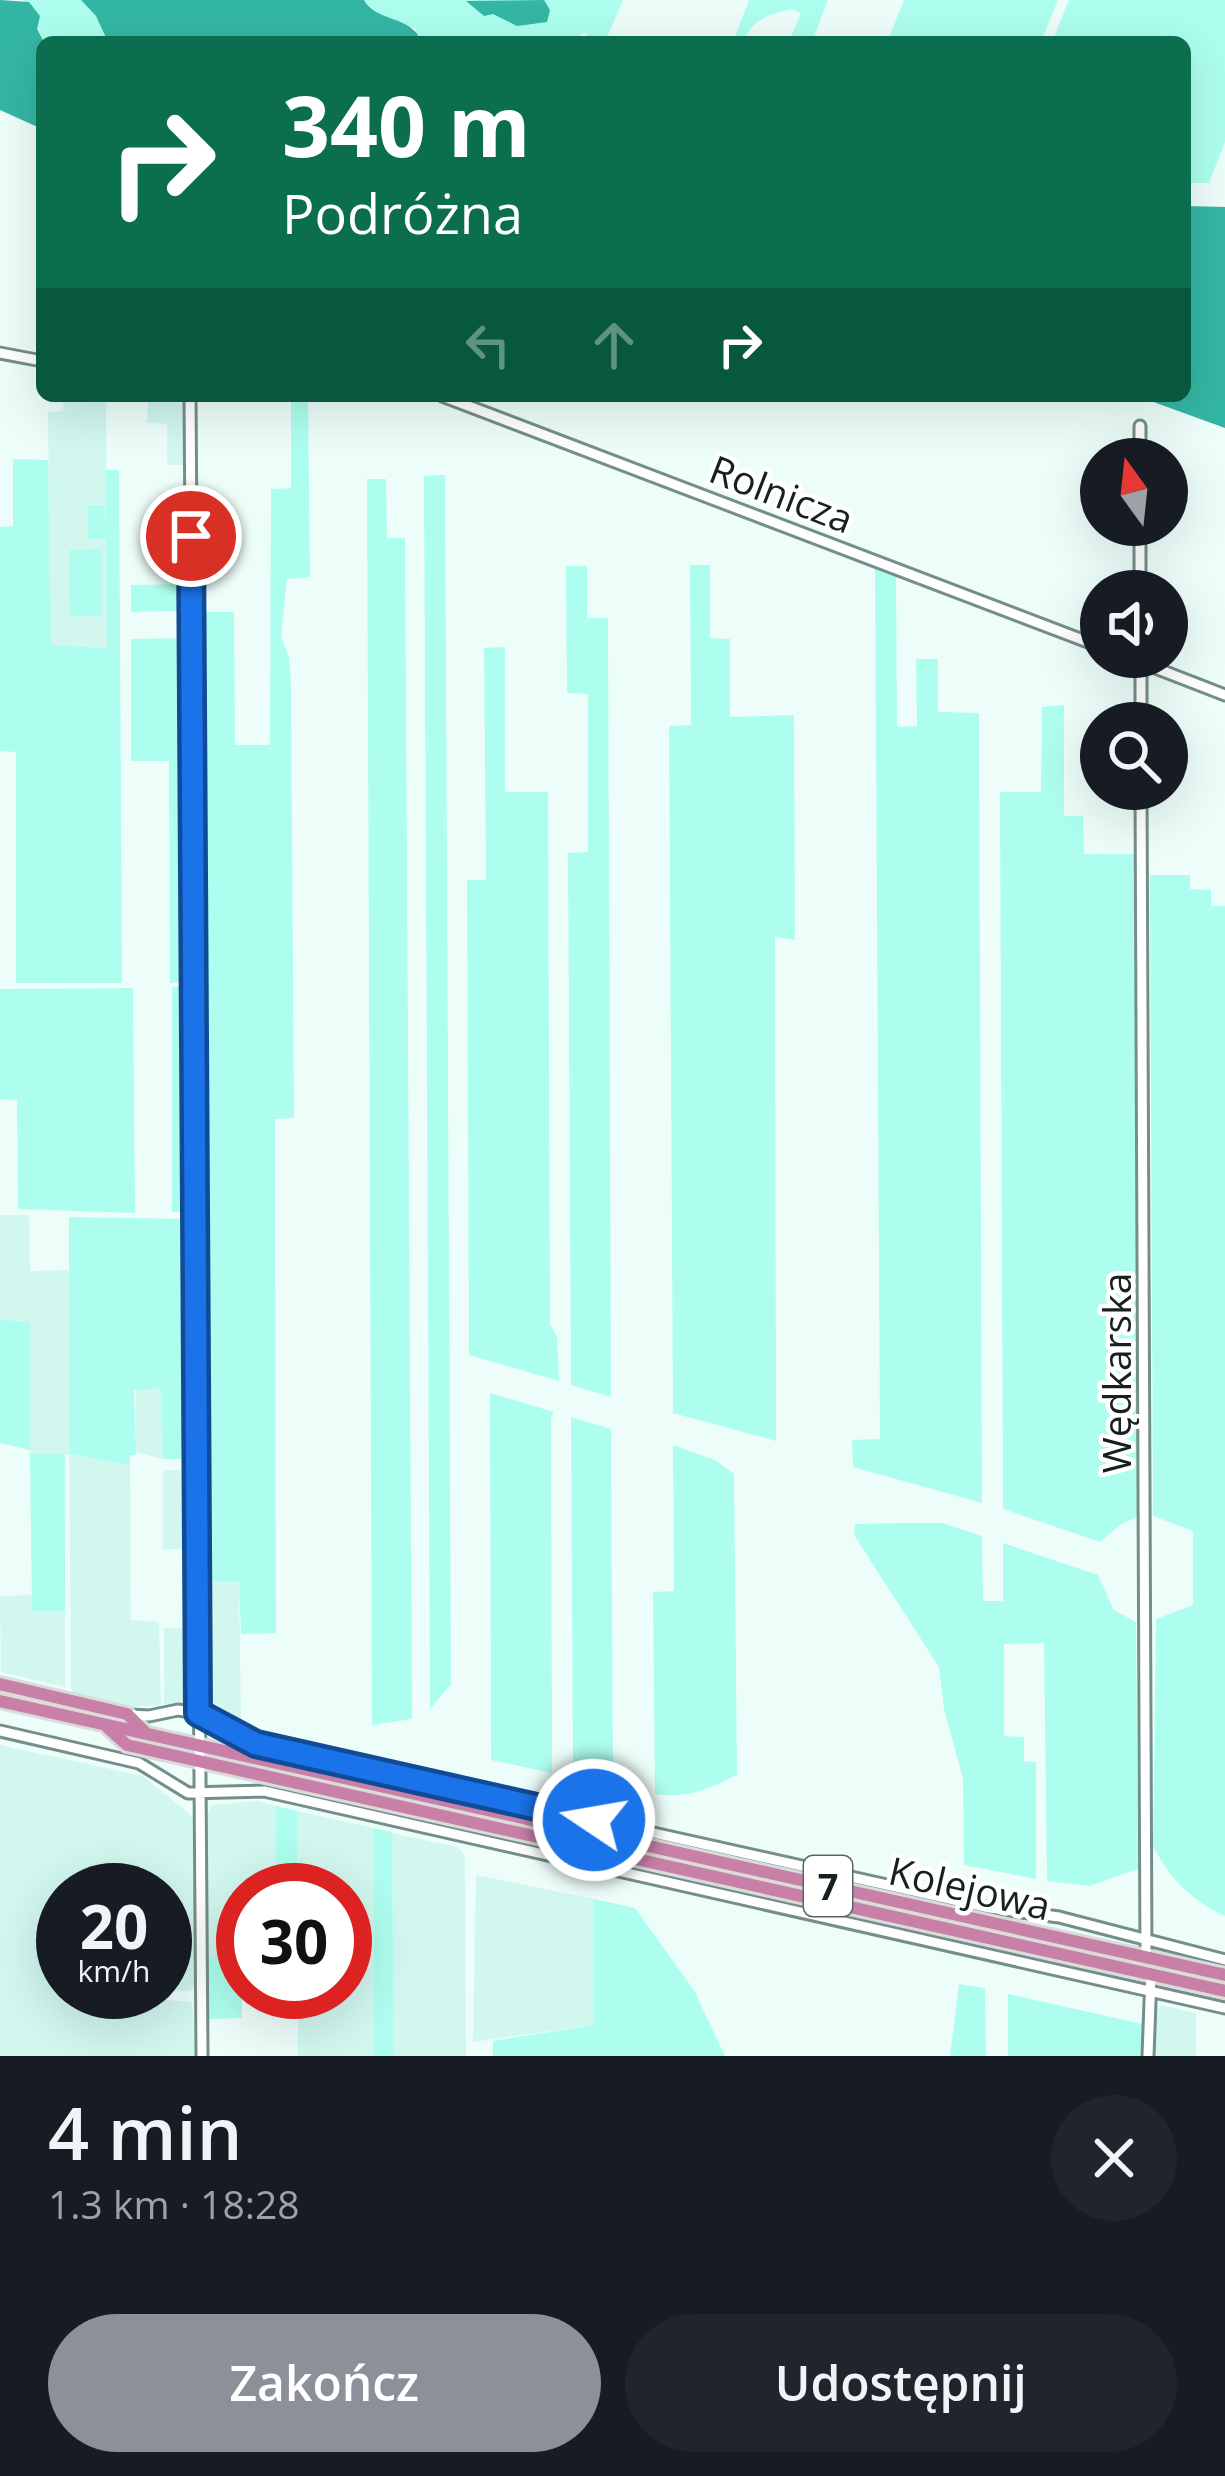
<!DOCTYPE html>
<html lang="pl">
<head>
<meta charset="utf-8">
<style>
	:root { --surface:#171b24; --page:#20242c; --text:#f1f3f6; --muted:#9ea1a6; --accent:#8c9099 }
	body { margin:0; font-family:"Open Sans",sans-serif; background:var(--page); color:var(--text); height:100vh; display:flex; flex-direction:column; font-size:45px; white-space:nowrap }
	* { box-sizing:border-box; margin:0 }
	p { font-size:39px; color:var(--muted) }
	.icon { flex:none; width:66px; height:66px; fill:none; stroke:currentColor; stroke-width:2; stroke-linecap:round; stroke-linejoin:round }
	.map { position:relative; height:2056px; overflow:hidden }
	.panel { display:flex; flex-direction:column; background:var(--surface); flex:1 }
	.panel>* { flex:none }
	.top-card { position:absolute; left:36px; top:36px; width:1155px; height:366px; border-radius:18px; box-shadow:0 12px 48px #0002; background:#0b6e4f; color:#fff; overflow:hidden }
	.needle { width:78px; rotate:345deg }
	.buttons { position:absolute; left:1080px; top:438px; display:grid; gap:24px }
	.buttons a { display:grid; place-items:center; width:108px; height:108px; border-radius:50%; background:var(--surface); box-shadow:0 12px 48px #0002; font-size:60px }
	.speed { position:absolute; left:36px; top:1863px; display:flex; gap:24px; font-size:60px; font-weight:700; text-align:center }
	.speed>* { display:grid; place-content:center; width:156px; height:156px; border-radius:50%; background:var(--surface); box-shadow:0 12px 48px #0002; line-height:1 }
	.speed small { font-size:30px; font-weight:400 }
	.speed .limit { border:18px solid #d22; background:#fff; color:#111 }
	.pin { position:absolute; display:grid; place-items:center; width:102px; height:102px; color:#fff; margin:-51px; border:6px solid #fff; border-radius:50%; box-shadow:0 3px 12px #0007 }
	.me { position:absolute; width:132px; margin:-66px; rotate:282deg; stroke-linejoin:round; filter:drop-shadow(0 0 9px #0008) }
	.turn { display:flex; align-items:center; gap:42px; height:252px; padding:0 48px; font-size:54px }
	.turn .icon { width:156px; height:156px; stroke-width:2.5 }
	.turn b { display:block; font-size:84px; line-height:102px }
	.lanes { display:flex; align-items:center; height:114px; padding:0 48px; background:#0003; justify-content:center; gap:60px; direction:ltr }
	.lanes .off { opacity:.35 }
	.round { display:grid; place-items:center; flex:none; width:126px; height:126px; border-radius:63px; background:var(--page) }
	.overview { display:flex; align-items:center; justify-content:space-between; height:204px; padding:0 48px }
	h1 { font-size:72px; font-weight:600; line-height:90px }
	.button { display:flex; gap:24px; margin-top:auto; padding:24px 48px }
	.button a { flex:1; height:138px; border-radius:72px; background:var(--accent); color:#fff; font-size:48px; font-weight:600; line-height:138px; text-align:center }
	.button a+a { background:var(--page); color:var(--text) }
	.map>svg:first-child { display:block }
</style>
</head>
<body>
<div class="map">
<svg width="1225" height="2056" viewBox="0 0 1225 2056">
	<rect width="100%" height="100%" fill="#edfefa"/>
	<!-- built -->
	<path fill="#d1f7ef" d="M64,396H106L107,648L50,645L48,412L63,411Z
		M148,396H181L184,401L185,465H167V424L147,423Z
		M0,1215H29L30,1271L69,1270V1454L130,1465L131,1620L159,1622L161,1705L132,1707L74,1696L71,1688L69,1455L30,1454V1321L0,1320Z
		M136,1388H162L163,1459L135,1452Z
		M163,1470H191L192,1549H163Z
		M239,1581L241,1720L214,1709L203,1689V1582Z
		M31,1595L32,1611H65V1687L1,1672L0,1596Z
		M192,1627L193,1690L187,1702L164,1704V1628Z
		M0,1745L143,1776L193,1817L195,1988L190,1991L165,1990V1890H63V1992L192,2002L196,2056H0Z
		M257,1801L276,1806V1890H243L242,1957H207V1814L212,1805Z
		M297,1811L374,1828V2056H298V1992H345V1890H298Z
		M392,1833L458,1847L465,1856L466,2056H394Z
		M476,1875L594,1899V2025L473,2042Z
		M1161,2005L1196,2013V2056H1154V2015Z"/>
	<!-- green -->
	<path fill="#adfeee" d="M23,0H81L96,16L108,42H44Z
		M364,0H623L605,42H583L588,33H582L575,42H413L416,29L376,14Z
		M749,0H828L812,42H789L801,13L792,9C769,14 752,19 743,42H733Z
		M904,0H1058L1041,42H887Z
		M1069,0H1225V142L1209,183H1185V42H1052Z
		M291,396H308L310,577L287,579L281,636L289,658L291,684L294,1118L275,1119L276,1633L241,1634L239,1581L203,1582L196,612H234L235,745H270L271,489L291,488Z
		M13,459L48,460L51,645L107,648L106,539H88V505H104L106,536V470H119L122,983H16V752L0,751V527L13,526Z
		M445,475L451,1684L430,1709L424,476Z
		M367,479H386L387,538H405L412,1719L372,1725Z
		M102,549V615L70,616L69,550Z
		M690,565H710V638L730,639V717L794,715L795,940L775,937L776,1441L673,1413L669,726L691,725Z
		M566,566H587V618H608L611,1397L571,1385L568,853L588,852V694L567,693Z
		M875,569L896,576L897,727L917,726L916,659H938V712L979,713L982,1503L853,1467L852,1440L880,1439Z
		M185,584L186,611L131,612V585Z
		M186,638L189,982L170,983L169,761H131V639Z
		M505,647V792H548L550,1324L557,1337L559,1381L469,1355L467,880H486L484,648Z
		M1064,705V816H1083L1084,854H1134L1138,1516L1120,1525L1100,1542L1003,1509L1000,792H1041L1042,707Z
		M1150,875H1190V889L1211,890V906H1225V1916C1191,1900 1170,1879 1153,1846L1156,1619L1193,1605V1531L1153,1516Z
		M172,987H189L190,1211L172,1212Z
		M133,988L135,1213L18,1209L17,1100L0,1099V989Z
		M69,1217L186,1219L190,1459H163L161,1388L134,1390L136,1455H130V1465L69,1454Z
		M0,1320L30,1321V1450L0,1443Z
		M490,1393L554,1412L551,1418L552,1773L491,1760Z
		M571,1417L611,1429L613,1785L573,1776Z
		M673,1445L715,1460L734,1474L737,1775C708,1789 687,1799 655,1794L653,1592L674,1591Z
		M30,1454H65V1611H32Z
		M902,1523H942L982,1536L983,1601H1003V1543L1098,1575L1114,1610L1136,1622L1138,1869L1089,1886L1047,1881L1044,1643L1004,1644V1736L1024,1737V1761L1036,1762V1879L964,1865L963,1779L944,1709L939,1667L854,1535L855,1524Z
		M276,1806L297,1811L298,1890H276Z
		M374,1828L392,1832L394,2056H374Z
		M594,1899L635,1908L694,1990L725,2056H493V2041L594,2025Z
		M207,1957H242V2018L208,2019Z
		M959,1984L985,1988L986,2056H950Z
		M1008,1994L1142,2024V2056H1008Z"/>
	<!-- water -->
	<path fill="#34b6a4" d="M0,0L29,2L40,16L37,29L44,42L42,129L0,110Z
		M81,0H364C376,21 405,16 418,35L413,42H108L96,16Z
		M544,0L550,10L547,22L517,26L493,14L484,16L466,1Z
		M1185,206L1225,207V428L1137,396H1185Z"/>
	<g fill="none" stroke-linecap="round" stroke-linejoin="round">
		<defs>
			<path id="minor" d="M0,353L42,361
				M190,396L202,2056
				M442,396L1101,647
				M1140,426V459
				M1140,525V591
				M1127,657L1225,695
				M1141,662V723
				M1141,789L1146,1957
				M130,1715L149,1716L178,1710L205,1714L256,1744L285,1751L990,1908L1059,1917L1225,1960
				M0,1731L139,1763L188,1793L264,1791L1225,2008
				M1148,2056L1151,1975"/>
			<path id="highway" d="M0,1684L127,1714L144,1731
				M0,1701L1225,1975
				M108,1728L127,1745L1225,1991"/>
		</defs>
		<!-- minor casing -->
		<use href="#minor" stroke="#748f8a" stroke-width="15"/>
		<!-- highway casing -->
		<use href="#highway" stroke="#dadbdb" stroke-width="18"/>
		<!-- minor -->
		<use href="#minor" stroke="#fff" stroke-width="9"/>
		<!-- highway -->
		<use href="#highway" stroke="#c880a8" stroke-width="12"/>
	</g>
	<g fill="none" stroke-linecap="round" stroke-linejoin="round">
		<defs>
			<path id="route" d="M191,536L198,1713L256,1744L594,1820"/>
		</defs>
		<!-- route casing -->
		<use href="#route" stroke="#114b97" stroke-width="30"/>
		<!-- route -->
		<use href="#route" stroke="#1a73e8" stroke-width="21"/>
	</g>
	<g text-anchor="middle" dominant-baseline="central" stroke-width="9" stroke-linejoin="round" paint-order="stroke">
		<!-- shield labels -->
		<rect fill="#fff" stroke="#5c6462" stroke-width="3" x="804" y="1856" width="48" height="60" rx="9"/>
		<g font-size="36" font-weight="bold" fill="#16211f">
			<text x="828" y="1886">7</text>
		</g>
		<!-- street labels -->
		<g font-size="39" fill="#16211f" stroke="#fff">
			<text transform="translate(782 493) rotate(21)">Rolnicza</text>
			<text transform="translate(1115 1373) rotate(-90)">Wędkarska</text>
			<text transform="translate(970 1887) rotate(13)">Kolejowa</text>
		</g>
	</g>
</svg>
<div class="buttons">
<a><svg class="needle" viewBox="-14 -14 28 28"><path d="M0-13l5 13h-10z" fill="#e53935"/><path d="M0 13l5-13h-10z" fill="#9ea1a6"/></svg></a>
<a><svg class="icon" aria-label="sound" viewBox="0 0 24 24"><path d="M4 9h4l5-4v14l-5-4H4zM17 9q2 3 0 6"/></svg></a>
<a><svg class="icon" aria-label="search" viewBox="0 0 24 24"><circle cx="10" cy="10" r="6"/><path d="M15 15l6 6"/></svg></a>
</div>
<div class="speed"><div>20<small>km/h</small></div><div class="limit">30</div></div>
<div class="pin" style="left:191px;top:536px;background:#d93025"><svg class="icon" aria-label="arrive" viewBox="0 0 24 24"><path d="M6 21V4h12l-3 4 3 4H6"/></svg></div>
<svg class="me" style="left:594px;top:1820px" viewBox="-20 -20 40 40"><circle r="17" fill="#1a73e8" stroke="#fff" stroke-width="3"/><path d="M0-11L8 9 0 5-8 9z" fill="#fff"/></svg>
<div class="top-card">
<div class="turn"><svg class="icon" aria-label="right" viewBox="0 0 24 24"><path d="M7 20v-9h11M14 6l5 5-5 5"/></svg><div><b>340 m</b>Podróżna</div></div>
<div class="lanes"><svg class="icon off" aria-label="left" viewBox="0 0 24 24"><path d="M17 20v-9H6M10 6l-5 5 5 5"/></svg><svg class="icon off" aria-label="ahead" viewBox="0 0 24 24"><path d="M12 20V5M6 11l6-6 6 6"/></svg><svg class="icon" aria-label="right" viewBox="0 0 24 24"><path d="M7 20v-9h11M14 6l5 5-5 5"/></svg></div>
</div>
</div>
<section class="panel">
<div class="overview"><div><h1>4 min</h1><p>1.3 km · 18:28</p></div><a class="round"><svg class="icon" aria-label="close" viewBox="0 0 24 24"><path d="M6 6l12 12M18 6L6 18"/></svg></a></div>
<div class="button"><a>Zakończ</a><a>Udostępnij</a></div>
</section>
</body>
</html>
